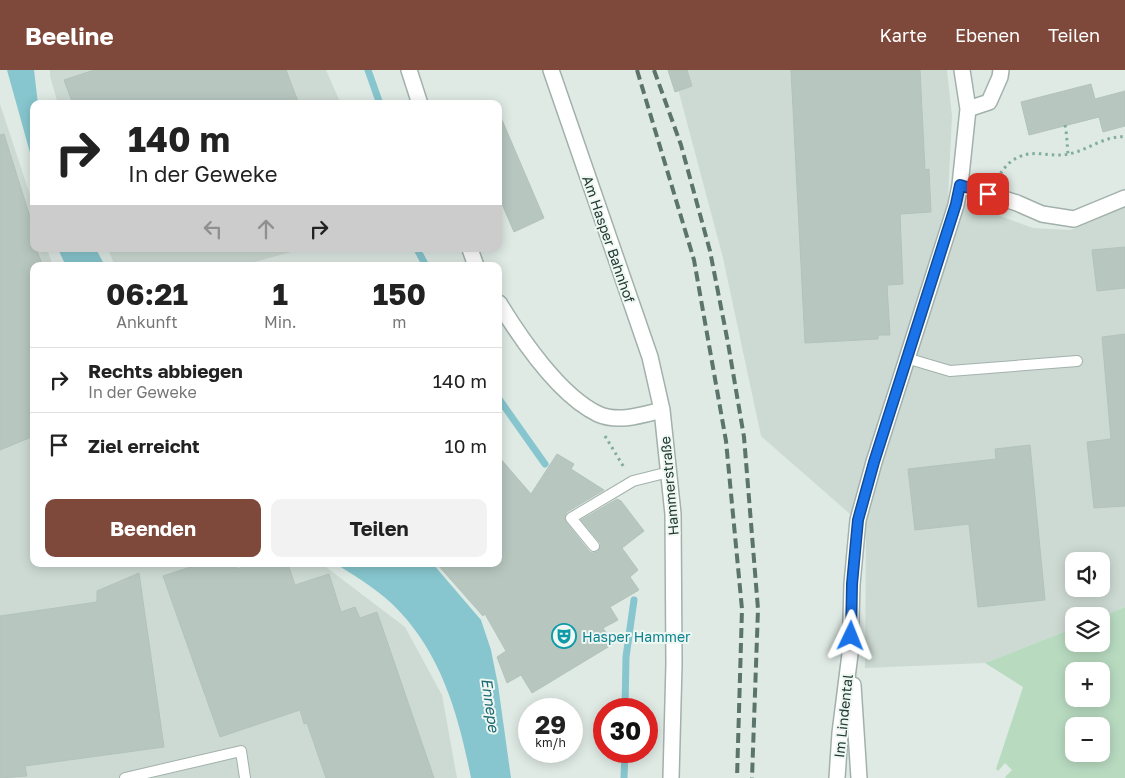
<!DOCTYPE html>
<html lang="de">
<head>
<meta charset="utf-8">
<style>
	:root { --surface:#fff; --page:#f2f2f2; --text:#222; --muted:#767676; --line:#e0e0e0; --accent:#7e483a }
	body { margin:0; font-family:"Golos Text",sans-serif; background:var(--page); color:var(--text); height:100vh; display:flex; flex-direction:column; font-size:19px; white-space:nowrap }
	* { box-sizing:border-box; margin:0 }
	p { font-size:16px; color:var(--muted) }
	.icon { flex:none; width:28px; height:28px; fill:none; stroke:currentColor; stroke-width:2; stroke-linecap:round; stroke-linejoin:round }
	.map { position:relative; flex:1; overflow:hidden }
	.side { position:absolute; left:30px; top:192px; width:472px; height:305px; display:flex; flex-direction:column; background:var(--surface); border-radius:10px; box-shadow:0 2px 12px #0003 }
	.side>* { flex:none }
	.guide { position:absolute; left:30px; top:30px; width:472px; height:152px; border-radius:10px; box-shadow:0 2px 12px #0003; background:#fff; color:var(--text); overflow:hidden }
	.controls { position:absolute; left:1065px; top:482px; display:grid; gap:10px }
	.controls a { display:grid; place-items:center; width:45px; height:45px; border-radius:10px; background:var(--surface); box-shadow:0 2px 12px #0003; font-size:25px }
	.speed { position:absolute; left:518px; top:628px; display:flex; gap:10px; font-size:25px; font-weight:700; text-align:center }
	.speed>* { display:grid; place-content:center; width:65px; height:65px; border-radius:50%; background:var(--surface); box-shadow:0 2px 12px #0003; line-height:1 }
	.speed small { font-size:12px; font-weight:400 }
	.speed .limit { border:8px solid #d22; background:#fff; color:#111 }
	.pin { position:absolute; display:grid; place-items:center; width:42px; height:42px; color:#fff; margin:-21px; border-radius:10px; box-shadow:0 2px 8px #0006 }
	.me { position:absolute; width:55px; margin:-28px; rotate:2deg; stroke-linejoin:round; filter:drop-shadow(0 0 4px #0008) }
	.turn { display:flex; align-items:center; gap:18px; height:105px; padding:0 15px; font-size:22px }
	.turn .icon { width:65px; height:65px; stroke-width:2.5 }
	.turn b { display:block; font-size:35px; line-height:42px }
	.lanes { display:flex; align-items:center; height:48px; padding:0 15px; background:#0003; justify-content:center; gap:25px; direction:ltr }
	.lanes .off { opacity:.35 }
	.eta { display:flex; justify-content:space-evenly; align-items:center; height:85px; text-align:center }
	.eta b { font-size:30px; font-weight:700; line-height:35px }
	.button { display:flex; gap:10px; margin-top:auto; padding:10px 15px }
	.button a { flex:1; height:58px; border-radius:10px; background:var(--accent); color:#fff; font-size:20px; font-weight:700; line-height:58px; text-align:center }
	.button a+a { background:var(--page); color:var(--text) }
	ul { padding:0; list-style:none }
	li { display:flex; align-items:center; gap:15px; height:65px; padding:0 15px; border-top:1px solid var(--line) }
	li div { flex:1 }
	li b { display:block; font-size:19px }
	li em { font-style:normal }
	header { display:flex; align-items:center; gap:30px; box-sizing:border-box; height:70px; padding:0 25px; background:var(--accent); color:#fff }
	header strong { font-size:24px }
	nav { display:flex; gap:28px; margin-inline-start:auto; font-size:18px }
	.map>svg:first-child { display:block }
</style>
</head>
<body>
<header>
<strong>Beeline</strong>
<nav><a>Karte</a><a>Ebenen</a><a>Teilen</a></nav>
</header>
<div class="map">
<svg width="1125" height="708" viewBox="0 0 1125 708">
	<rect width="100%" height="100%" fill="#dfeae5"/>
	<!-- built -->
	<path fill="#cddad3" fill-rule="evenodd" d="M50,0H326L341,34H58L50,6Z
		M673,0H947L952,46L948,127L1033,158L1070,160L1125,138V537L1101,547L1074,546V558L985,593L865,598L866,458L761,366L723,188ZM1074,491H1101V519H1074Z
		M0,34L34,137V179H47L53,196H34V494H322L405,557L442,625L457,708H0Z
		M108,179H302L240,196H115Z"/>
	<!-- green -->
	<path fill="#b8dbc0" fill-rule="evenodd" d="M1125,537V708H1006L1005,707L1012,700L1005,693L998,701L996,699L1023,617L985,593L1074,558V574H1101V547ZM1074,601H1101V629H1074ZM1074,656H1101V684H1074Z"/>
	<!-- water -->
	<path fill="#87c6ce" d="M7,0H34L38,34H34V97Z
		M58,179H96L105,196H66Z
		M336,494H433L481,550L491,580L498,615L511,708H471C459,648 443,588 400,542C382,522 358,508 336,494Z"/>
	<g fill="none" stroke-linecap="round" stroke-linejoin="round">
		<!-- stream -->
		<path stroke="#87c6ce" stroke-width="7" d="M368,0L380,34
			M417,179L426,196
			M499,329L545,394
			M625,639L626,587L634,530
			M624,708L625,681"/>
	</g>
	<!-- building -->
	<path fill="#b7c7c0" stroke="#b2c3bb" d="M94,0H286L299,34H73L64,10Z
		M668,0H687L692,16L675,22Z
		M791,0H920L925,100L929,99L931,142L900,144L903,214L887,215L890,265H878V269L805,273Z
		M1091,14L1095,29L1125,21V56L1103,62L1099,47L1029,65L1021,32Z
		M499,43L544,148L514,162L499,127Z
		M4,64L34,160V179H36L43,196H34V366L0,380V65Z
		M1125,177V218L1097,221L1092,180Z
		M1125,264V436L1094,438L1087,372L1111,369L1102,267Z
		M1030,375L1045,530L978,537L969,454L915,460L908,399L996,389L995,379Z
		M557,384L574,394L571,399L604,420L567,442L565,445L566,452L589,481L592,483L598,482L601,474L581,450L617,429L621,431L644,461L622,478L638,500L630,507L639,520L610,537L618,550L603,558L613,574L532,623L521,605L507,613L497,587L506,581L485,544L483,546L437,494H499V387L531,424Z
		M200,494H236L237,499L252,494H288L295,515L329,504L341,542L355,537L360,548L377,542L434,708H326L307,653L304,654L300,640L220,667L163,506Z
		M139,503L164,677L25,696L27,706L0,708V546L97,532V521Z"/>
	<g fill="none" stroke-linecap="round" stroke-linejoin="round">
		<defs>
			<path id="service" d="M906,288L950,301L1077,291
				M594,476L571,448L633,411L669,402
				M125,708L241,681L245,708"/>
			<path id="minor" d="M409,0L420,34
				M551,0L650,287L662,340L673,444L674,594L671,708
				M968,39L989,32L1000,7L1001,0
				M960,115L1017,133L1042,144L1074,149L1125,128
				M470,179L476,196
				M499,233C521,269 560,326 598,344C618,353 642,345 662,340
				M853,615L859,708
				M837,708L840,663L850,584L852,514L858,450L874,392L956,135L960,115L968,39L962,0"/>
		</defs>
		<!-- service casing -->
		<use href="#service" stroke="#a2b1ac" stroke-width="12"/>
		<!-- minor casing -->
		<use href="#minor" stroke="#a2b1ac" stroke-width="18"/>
		<!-- path -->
		<path stroke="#80ad9d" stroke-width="3" stroke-dasharray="2.5 4" stroke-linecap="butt" d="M1065,55C1067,65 1067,74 1068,84
			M997,109C1003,99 1009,91 1019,87C1035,79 1052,88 1069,84C1088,80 1106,65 1125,67
			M605,366L625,399"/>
		<!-- service -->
		<use href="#service" stroke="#fff" stroke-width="10"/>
		<!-- minor -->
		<use href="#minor" stroke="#fff" stroke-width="15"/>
		<!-- rail -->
		<path stroke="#5b756d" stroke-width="4" stroke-dasharray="10 5" stroke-linecap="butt" d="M637,0L694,190L726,371L742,539L737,708
			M654,0L681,75L710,181L728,273L744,367L758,539L752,708"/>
	</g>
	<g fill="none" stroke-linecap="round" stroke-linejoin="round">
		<defs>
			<path id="route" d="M851,566L852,514L858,450L874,392L956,134L960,115L988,124"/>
		</defs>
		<!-- route casing -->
		<use href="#route" stroke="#114b97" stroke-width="12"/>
		<!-- route -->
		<use href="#route" stroke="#1a73e8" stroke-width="9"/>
	</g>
	<!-- icons -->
	<defs>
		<symbol id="theatre-ring" viewBox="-11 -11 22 22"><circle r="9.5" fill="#eff7f3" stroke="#0f9aa8" stroke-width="1.5"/><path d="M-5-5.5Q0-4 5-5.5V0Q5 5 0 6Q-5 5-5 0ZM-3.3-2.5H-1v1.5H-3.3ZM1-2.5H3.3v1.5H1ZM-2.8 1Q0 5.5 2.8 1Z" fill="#0f9aa8"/></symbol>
	</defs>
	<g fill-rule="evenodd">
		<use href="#theatre-ring" x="550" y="552" width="28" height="28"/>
	</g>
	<g text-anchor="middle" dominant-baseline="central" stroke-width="4" stroke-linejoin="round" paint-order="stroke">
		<!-- street labels -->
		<g font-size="14" fill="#213932" stroke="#eff7f3">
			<text transform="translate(609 169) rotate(71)">Am Hasper Bahnhof</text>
			<text transform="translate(669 416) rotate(-95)">Hammerstraße</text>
			<text transform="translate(843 646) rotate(-84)">Im Lindental</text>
		</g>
		<!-- culture labels -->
		<g font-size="14" fill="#0d838f" stroke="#eff7f3" text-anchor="start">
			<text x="582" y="566">Hasper Hammer</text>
		</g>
		<!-- water labels -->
		<g font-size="15" font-style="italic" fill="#1d6973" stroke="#eff7f3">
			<text transform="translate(491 635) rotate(82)">Ennepe</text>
		</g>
	</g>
</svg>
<div class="controls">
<a><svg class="icon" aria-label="sound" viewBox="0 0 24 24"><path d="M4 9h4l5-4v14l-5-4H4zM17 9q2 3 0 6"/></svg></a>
<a><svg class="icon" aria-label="layers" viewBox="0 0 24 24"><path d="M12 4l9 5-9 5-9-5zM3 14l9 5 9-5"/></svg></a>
<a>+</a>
<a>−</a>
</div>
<div class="speed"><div>29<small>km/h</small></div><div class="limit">30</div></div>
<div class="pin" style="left:988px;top:124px;background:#d93025"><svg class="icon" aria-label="arrive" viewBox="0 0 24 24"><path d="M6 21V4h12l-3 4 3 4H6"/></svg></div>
<svg class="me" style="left:851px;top:566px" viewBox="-20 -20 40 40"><path d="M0-17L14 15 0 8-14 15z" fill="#1a73e8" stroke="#fff" stroke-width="4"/></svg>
<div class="guide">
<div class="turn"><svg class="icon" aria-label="right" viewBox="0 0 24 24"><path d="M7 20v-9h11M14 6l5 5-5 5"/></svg><div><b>140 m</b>In der Geweke</div></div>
<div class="lanes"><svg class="icon off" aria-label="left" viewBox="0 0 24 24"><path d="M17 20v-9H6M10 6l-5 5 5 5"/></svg><svg class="icon off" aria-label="ahead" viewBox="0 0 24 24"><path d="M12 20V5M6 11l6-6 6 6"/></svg><svg class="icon" aria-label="right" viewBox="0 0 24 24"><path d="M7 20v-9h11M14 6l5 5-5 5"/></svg></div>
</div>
<section class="side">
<div class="eta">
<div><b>06:21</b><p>Ankunft</p></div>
<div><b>1</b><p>Min.</p></div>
<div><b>150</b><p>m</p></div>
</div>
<ul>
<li><svg class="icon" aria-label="right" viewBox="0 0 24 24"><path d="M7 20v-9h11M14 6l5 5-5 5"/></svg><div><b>Rechts abbiegen</b><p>In der Geweke</p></div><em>140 m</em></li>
<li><svg class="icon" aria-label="arrive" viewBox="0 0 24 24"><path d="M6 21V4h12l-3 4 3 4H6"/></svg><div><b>Ziel erreicht</b></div><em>10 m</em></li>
</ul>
<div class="button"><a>Beenden</a><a>Teilen</a></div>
</section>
</div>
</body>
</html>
